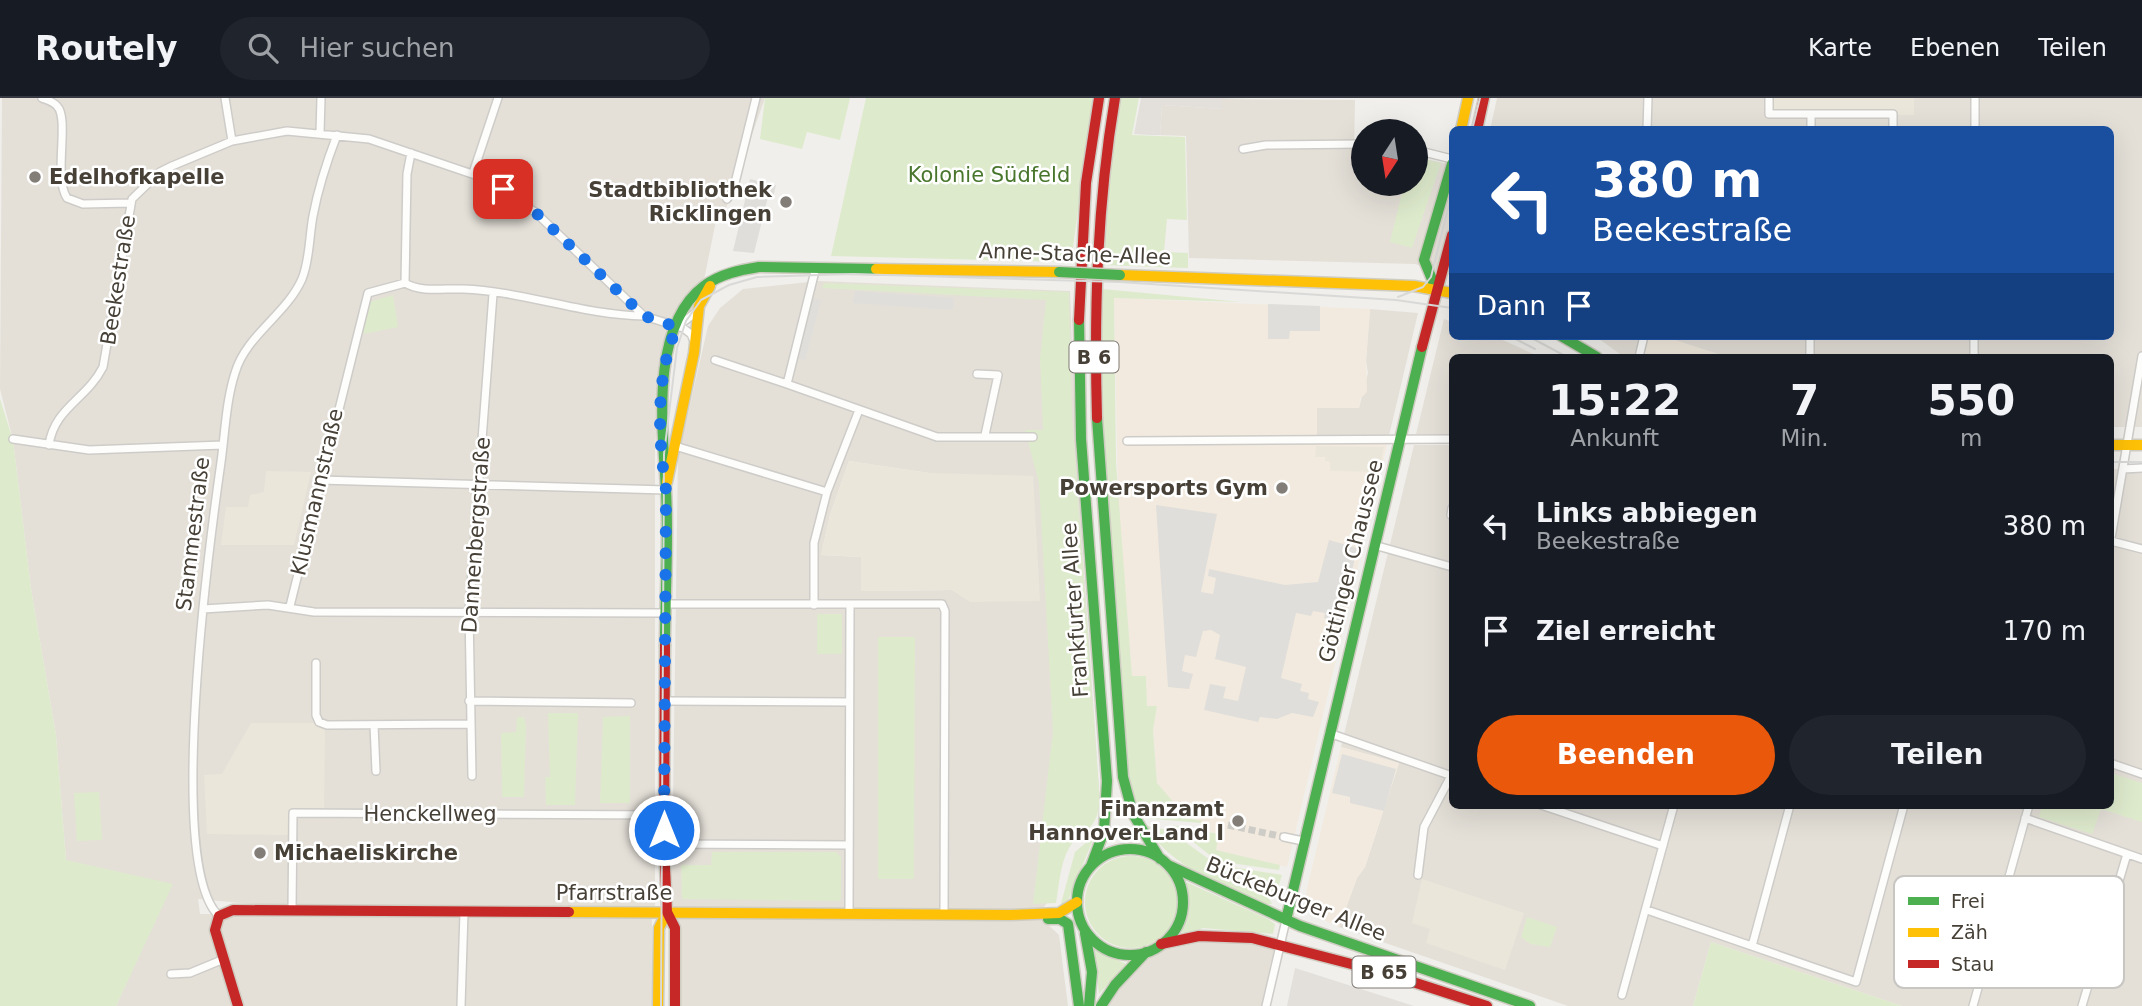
<!DOCTYPE html>
<html lang="de">
<head>
<meta charset="utf-8">
<style>
	:root { --surface:#171b24; --page:#20242c; --text:#f1f3f6; --muted:#9ea1a6; --line:#363941; --accent:#ea580c }
	body { margin:0; font-family:"DejaVu Sans",sans-serif; background:var(--page); color:var(--text); height:100vh; display:flex; flex-direction:column; font-size:26px; white-space:nowrap }
	* { box-sizing:border-box; margin:0 }
	p { font-size:23px; color:var(--muted) }
	.icon { flex:none; width:38px; height:38px; fill:none; stroke:currentColor; stroke-width:2; stroke-linecap:round; stroke-linejoin:round }
	.map { position:relative; flex:1; overflow:hidden }
	.details { position:absolute; left:1449px; top:256px; width:665px; height:455px; display:flex; flex-direction:column; background:var(--surface); border-radius:10px; box-shadow:0 7px 28px #0002 }
	.details>* { flex:none }
	.banner { position:absolute; left:1449px; top:28px; width:665px; height:214px; border-radius:10px; box-shadow:0 7px 28px #0002; background:#1a4fa0; color:#fff; overflow:hidden }
	.needle { width:46px; rotate:192deg }
	.controls { position:absolute; left:1351px; top:21px; display:grid; gap:14px }
	.controls a { display:grid; place-items:center; width:77px; height:77px; border-radius:50%; background:var(--surface); box-shadow:0 7px 28px #0002; font-size:35px }
	.pin { position:absolute; display:grid; place-items:center; width:60px; height:60px; color:#fff; margin:-30px; border-radius:14px; box-shadow:0 4px 10px #0006 }
	.me { position:absolute; width:77px; margin:-38px; rotate:0deg; stroke-linejoin:round; filter:drop-shadow(0 0 5px #0008) }
	.turn { display:flex; align-items:center; gap:24px; height:147px; padding:0 28px; font-size:32px }
	.turn .icon { width:91px; height:91px; stroke-width:2.5 }
	.turn b { display:block; font-size:49px; line-height:60px }
	.then { display:flex; align-items:center; height:66px; padding:0 28px; background:#0003; gap:14px; font-size:26px }
	.eta { display:flex; justify-content:space-evenly; align-items:center; height:119px; text-align:center }
	.eta b { font-size:42px; font-weight:700; line-height:49px }
	.action { display:flex; gap:14px; margin-top:auto; padding:14px 28px }
	.action a { flex:1; height:80px; border-radius:42px; background:var(--accent); color:#fff; font-size:28px; font-weight:700; line-height:80px; text-align:center }
	.action a+a { background:var(--page); color:var(--text) }
	ul { padding:0; list-style:none }
	li { display:flex; align-items:center; gap:21px; height:105px; padding:0 28px }
	li div { flex:1 }
	li b { display:block; font-size:26px }
	li em { font-style:normal }
	header { display:flex; align-items:center; gap:42px; box-sizing:border-box; height:98px; padding:0 35px; background:var(--surface); border-bottom:2px solid var(--line) }
	header strong { font-size:33px }
	nav { display:flex; gap:38px; margin-inline-start:auto; font-size:24px }
	.search { width:490px; height:63px; background:var(--page); display:flex; align-items:center; gap:18px; box-sizing:border-box; padding:0 24px; border-radius:38px; color:var(--muted); font-size:26px }
	.map>svg:first-child { display:block }
</style>
</head>
<body>
<header>
<strong>Routely</strong>
<div class="search"><svg class="icon" aria-label="search" viewBox="0 0 24 24"><circle cx="10" cy="10" r="6"/><path d="M15 15l6 6"/></svg>Hier suchen</div>
<nav><a>Karte</a><a>Ebenen</a><a>Teilen</a></nav>
</header>
<div class="map">
<svg width="2142" height="908" viewBox="0 0 2142 908">
	<rect width="100%" height="100%" fill="#f0efeb"/>
	<!-- residential -->
	<path fill="#e4e0d8" fill-rule="evenodd" d="M2,0H765L725,113L717,118L704,182L677,219L662,264L655,350V811L292,810L198,801L200,816L652,820V908H116L137,861L66,762L56,637L31,491L13,342L0,291Z
		M1497,0H2142V329H2111L2110,259H1727L1662,238H2110V32H1490Z
		M1222,1L1355,2L1354,57L1363,58V86H1416V59L1452,67V178L1415,166L1189,160L1186,38L1160,37L1162,7L1222,11Z
		M818,183L1070,193L1076,354L1100,706L1065,742L1052,798L1038,817L1059,837L1068,908H670L678,359L708,228L720,210L743,191ZM849,363L929,375L971,504L952,492L861,493V459L821,457L830,417Z
		M1370,211L1418,215L1388,342H1317V309L1359,310L1368,275L1366,263Z
		M1444,221L1452,224V238H1494L1540,259H1452V337L1416,336Z
		M1595,238H1646L1641,259H1624Z
		M1414,347H1452V707H2110L2111,371L2142,372V908H1902L1711,844L1693,908H1568L1339,829L1357,780L1365,769L1399,665L1341,649Z
		M1199,838L1280,847L1266,908H1101L1146,854L1161,846Z"/>
	<!-- commercial -->
	<path fill="#f2eade" d="M1114,200L1370,211L1366,263L1367,294L1360,301L1359,310H1317V342H1388L1287,769L1215,752L1219,736L1200,730L1201,723L1187,720L1157,685L1153,632L1157,609L1147,608L1146,578H1132L1118,397Z
		M1646,238H1662L1727,259H1641Z
		M1341,649L1399,665L1365,769L1357,780L1339,829L1305,813L1304,803Z"/>
	<!-- industrial -->
	<path fill="#e3e0dc" d="M1141,0H1252L1222,1V11L1162,7L1160,37H1150L1134,36Z
		M1295,870L1414,908H1287Z"/>
	<!-- education -->
	<path fill="#ebe6da" d="M1769,0H1914V17L1769,16Z
		M1316,348L1384,349L1379,374L1330,373V364L1325,363V359H1315Z
		M849,363L929,375L1033,378L1040,503L971,504L952,492L861,493V459L821,457L830,417Z
		M266,373L311,374L294,447H221L226,409H248L250,397L264,394Z
		M251,625H321L325,628L324,712L288,711V737L207,736L204,677L222,676Z
		M1422,781L1524,815L1505,872L1426,845L1430,831L1412,825Z"/>
	<!-- green -->
	<path fill="#deeacc" d="M765,0H850L840,42L807,34L802,51L760,41Z
		M866,0H1093L1071,164L831,158Z
		M1121,0H1139L1132,37L1185,39L1187,122L1167,121L1164,154L1188,155V170L1101,167L1110,65Z
		M1416,59L1441,65L1412,150L1390,144L1404,86H1416Z
		M824,185L1069,194L1072,317L1100,706C1094,737 1082,728 1069,750C1060,766 1059,788 1056,805L1033,806L1053,633L1039,385L1025,332H1043L1040,261L1046,202L822,190Z
		M1102,191L1241,204L1114,200L1116,365L1132,578H1146L1147,608H1157L1153,632L1157,685L1187,720L1202,723L1201,725L1143,720L1127,680C1116,518 1096,353 1102,191Z
		M393,197L398,229L363,236L369,204Z
		M0,301L13,342L31,491L56,637L66,762L173,786L116,908H0Z
		M817,516H842V556H817Z
		M878,539H915L914,781H878Z
		M548,615H578L575,707H546L545,679H550Z
		M630,618V705H600L603,619Z
		M517,619H524L526,628L524,699H502L501,635L516,634Z
		M2111,675L2142,685V724L2101,711L2092,736L2039,719L2042,707H2110Z
		M99,694L102,742L77,743L74,695Z
		M1144,727L1166,732L1181,741L1227,774L1267,797L1272,806H1263C1218,786 1173,770 1144,727Z
		M1172,727L1219,736L1216,752L1280,767L1279,772L1217,763Z
		M1095,737L1067,805L1060,809L1075,754Z
		M712,754H836L841,759V800L839,803L682,801L681,767H711Z
		M1085 804a46 46 0 1 1 92 0a46 46 0 1 1-92 0Z
		M1226,768L1282,777L1278,790L1268,794Z
		M1186,784L1268,821L1275,826L1273,836L1203,830L1184,837L1181,833L1189,806Z
		M1527,819L1557,829L1550,849L1530,846L1521,839Z
		M1711,844L1902,908H1693Z
		M1094,851L1126,866L1099,896Z"/>
	<!-- parking -->
	<path fill="#dfdeda" d="M750,81L776,87L773,99H768L754,155L733,153Z
		M855,193L954,200L953,212L853,205Z
		M812,200L821,202L805,262L796,260Z
		M1268,206L1320,208V233H1290L1289,241H1268Z
		M1156,407L1217,416L1201,494L1213,496L1216,480L1208,478L1209,471L1285,487L1318,484L1329,442L1357,450L1341,524L1324,520L1325,515L1313,513L1311,518L1296,515L1281,580L1302,586L1300,593L1309,595L1308,601L1319,604L1313,619L1292,615L1277,621L1260,619L1258,624L1204,612L1210,586L1226,589L1223,600L1238,603L1246,569L1215,561L1220,537L1211,532L1203,533L1196,559L1185,557L1182,573L1193,576L1189,591L1168,589Z
		M1342,656L1396,671L1384,713L1350,705V699L1332,695Z"/>
	<g fill="none" stroke-linecap="round" stroke-linejoin="round">
		<!-- street-tunnel -->
		<path stroke="#ceccc7" stroke-width="7" stroke-dasharray="7 3.5" stroke-linecap="butt" d="M1228,727L1284,739"/>
		<defs>
			<path id="street" d="M42,0C47,2 54,4 57,8C70,21 53,79 67,100L83,106L130,105
				M225,0L232,43
				M1769,0V16H1893V32
				M1647,32L1648,0
				M1811,32V16
				M1975,32V0
				M320,35L321,0
				M1243,51L1266,47L1363,46
				M1416,52L1452,61
				M473,75L498,0
				M727,101L733,93L756,0
				M816,169L787,286L937,339H1033
				M405,185L407,76L411,55
				M677,229L699,212
				M1639,259L1644,238
				M1810,259V238
				M1974,259V238
				M715,262L787,286
				M977,276L998,277L985,337
				M13,341L89,352L223,347
				M1127,343L1452,341
				M49,347C54,310 87,301 103,269L132,101L160,74L172,68L232,43L287,33L369,41L478,78L535,114L644,218L683,230L691,236L694,243
				M675,348L827,394L814,445V507
				M2123,371L2142,370
				M320,382L666,392
				M827,394L859,312
				M1451,417L1452,410
				M2111,443L2142,451
				M2110,446L2142,258
				M1374,447L1452,469
				M665,506H942L945,513L944,817
				M290,508L368,195L405,185C422,195 444,190 463,191C523,193 581,217 644,218
				M203,511L268,507L314,514L665,515
				M316,565V617L319,624L327,627L470,626
				M469,603L631,605
				M664,603L849,604
				M374,627L376,673
				M1329,635L1452,678
				M2110,665L2142,676
				M472,678L469,514L493,196
				M1541,707L1663,748
				M2025,720L2142,761
				M1284,739L1303,743
				M664,746L849,747
				M1418,777L1424,729L1452,676
				M292,812L293,715L665,717
				M1647,812L1856,884L1904,707
				M849,816L850,507
				M219,818C165,768 210,441 221,364C225,335 226,303 235,275C246,237 286,217 302,181C310,161 309,139 313,118C318,91 327,63 337,37
				M1752,848L1790,707
				M171,876L190,875L224,861
				M1622,897L1674,707
				M461,908L464,814
				M1266,908L1286,822
				M1973,908L2029,707
				M2082,908L2127,756"/>
			<path id="fast" d="M1436,191L1424,162L1452,66
				M1079,222L1081,341L1107,683L1104,733L1091,768
				M1561,238L1597,259
				M1097,320L1123,679L1133,716L1160,761
				M665,548C665,496 669,444 666,392C663,334 649,229 704,188C720,176 740,172 759,169L876,171
				M1077 804a53 53 0 1 1 106 0a53 53 0 1 1-106 0Z
				M1168,767L1300,828L1530,908
				M1048,821H1060L1068,826L1079,908
				M1286,822L1422,249
				M1085,835L1092,874L1089,908
				M1101,908L1115,887L1146,854"/>
			<path id="slow" d="M1461,32L1468,0
				M876,171L1059,174
				M1120,177L1414,188L1452,195
				M2110,347H2142
				M667,384L694,255L699,208L710,188
				M569,814L1010,817L1059,815L1077,804
				M658,908L659,830L667,814"/>
			<path id="jam" d="M1477,32L1484,0
				M1079,222L1086,85L1099,0
				M1422,249L1452,137
				M1097,320C1094,212 1097,107 1115,0
				M665,548L664,746L667,814L675,830V908
				M1161,846L1199,838L1252,840L1382,874L1487,908
				M238,908L215,832L219,818L233,812L569,814"/>
		</defs>
		<!-- street casing -->
		<use href="#street" stroke="#ceccc8" stroke-width="10"/>
		<!-- fast casing -->
		<use href="#fast" stroke="#cfccc2" stroke-width="13"/>
		<!-- slow casing -->
		<use href="#slow" stroke="#cfccc2" stroke-width="13"/>
		<!-- jam casing -->
		<use href="#jam" stroke="#cfccc2" stroke-width="13"/>
		<!-- street -->
		<use href="#street" stroke="#fdfdfc" stroke-width="7"/>
		<!-- fast -->
		<use href="#fast" stroke="#4caf50" stroke-width="10"/>
		<!-- slow -->
		<use href="#slow" stroke="#ffc107" stroke-width="10"/>
		<!-- jam -->
		<use href="#jam" stroke="#c62828" stroke-width="10"/>
		<!-- tram -->
		<path stroke="#d9d9d8" stroke-width="2" d="M1472,32L1480,0
			M1398,199L1423,189L1431,179L1452,94
			M1510,238L1535,251
			M1528,238L1567,259
			M2110,364H2142
			M661,908L664,356L677,250L686,223L701,202L729,187L757,179L853,176L1120,184L1396,202L1452,210"/>
		<defs>
			<path id="fast-bridge" d="M1059,174L1120,177"/>
		</defs>
		<!-- fast-bridge casing -->
		<use href="#fast-bridge" stroke="#cfccc2" stroke-width="13" stroke-linecap="butt"/>
		<!-- fast-bridge -->
		<use href="#fast-bridge" stroke="#4caf50" stroke-width="10"/>
	</g>
	<g fill="none" stroke-linecap="round" stroke-linejoin="round">
		<!-- route -->
		<path stroke="#1a73e8" stroke-width="12" stroke-dasharray="0 21.6" d="M503,91L535,114L644,218L677,229C655,278 658,340 666,392L664,732"/>
	</g>
	<!-- markers -->
	<g fill="#827d76" stroke="#fff" stroke-width="2.5">
		<circle cx="35" cy="79" r="7"/>
		<circle cx="786" cy="104" r="7"/>
		<circle cx="1282" cy="390" r="7"/>
		<circle cx="1238" cy="723" r="7"/>
		<circle cx="260" cy="755" r="7"/>
	</g>
	<g text-anchor="middle" dominant-baseline="central" stroke-width="5" stroke-linejoin="round" paint-order="stroke">
		<!-- shield labels -->
		<g fill="#fff" stroke="#7e7973" stroke-width="2">
			<rect x="1069.5" y="243.5" width="49" height="31" rx="5"/>
			<rect x="1352.5" y="858.5" width="63" height="31" rx="5"/>
		</g>
		<g font-size="19" font-weight="bold" fill="#464037">
			<text x="1094" y="259">B 6</text>
			<text x="1384" y="874">B 65</text>
		</g>
		<!-- park labels -->
		<g font-size="21" fill="#48762c" stroke="#fff">
			<text x="989" y="77">Kolonie Südfeld</text>
		</g>
		<!-- poi labels -->
		<g font-size="21" font-weight="bold" fill="#464037" stroke="#fff" text-anchor="end">
			<text x="49" y="79" text-anchor="start">Edelhofkapelle</text>
			<text x="772" y="92">Stadtbibliothek<tspan x="772" dy="24">Ricklingen</tspan></text>
			<text x="1268" y="390">Powersports Gym</text>
			<text x="1224" y="711">Finanzamt<tspan x="1224" dy="24">Hannover-Land I</tspan></text>
			<text x="274" y="755" text-anchor="start">Michaeliskirche</text>
		</g>
		<!-- street labels -->
		<g font-size="21" fill="#464037" stroke="#fff">
			<text transform="translate(1075 156) rotate(2)">Anne-Stache-Allee</text>
			<text transform="translate(118 182) rotate(-81)">Beekestraße</text>
			<text transform="translate(317 394) rotate(-77)">Klusmannstraße</text>
			<text transform="translate(193 436) rotate(-83)">Stammestraße</text>
			<text transform="translate(476 437) rotate(-86)">Dannenbergstraße</text>
			<text transform="translate(1351 463) rotate(-76)">Göttinger Chaussee</text>
			<text transform="translate(1075 512) rotate(-94)">Frankfurter Allee</text>
			<text x="430" y="716">Henckellweg</text>
			<text x="614" y="795">Pfarrstraße</text>
			<text transform="translate(1296 801) rotate(22)">Bückeburger Allee</text>
		</g>
	</g>
	<!-- legend -->
	<rect x="1894" y="778" width="230" height="112" rx="10" fill="#fff" stroke="#c8c6c3" stroke-width="2"/>
	<rect x="1908" y="799" width="31" height="8" fill="#4caf50"/>
	<rect x="1908" y="830" width="31" height="9" fill="#ffc107"/>
	<rect x="1908" y="862" width="31" height="8" fill="#c62828"/>
	<g font-size="19" fill="#464037">
		<text x="1951" y="810">Frei</text>
		<text x="1951" y="841">Zäh</text>
		<text x="1951" y="873">Stau</text>
	</g>
</svg>
<div class="controls">
<a><svg class="needle" viewBox="-14 -14 28 28"><path d="M0-13l5 13h-10z" fill="#e53935"/><path d="M0 13l5-13h-10z" fill="#9ea1a6"/></svg></a>
</div>
<div class="pin" style="left:503px;top:91px;background:#d93025"><svg class="icon" aria-label="arrive" viewBox="0 0 24 24"><path d="M6 21V4h12l-3 4 3 4H6"/></svg></div>
<svg class="me" style="left:664px;top:732px" viewBox="-20 -20 40 40"><circle r="17" fill="#1a73e8" stroke="#fff" stroke-width="3"/><path d="M0-11L8 9 0 5-8 9z" fill="#fff"/></svg>
<div class="banner">
<div class="turn"><svg class="icon" aria-label="left" viewBox="0 0 24 24"><path d="M17 20v-9H6M10 6l-5 5 5 5"/></svg><div><b>380 m</b>Beekestraße</div></div>
<div class="then">Dann<svg class="icon" aria-label="arrive" viewBox="0 0 24 24"><path d="M6 21V4h12l-3 4 3 4H6"/></svg></div>
</div>
<section class="details">
<div class="eta">
<div><b>15:22</b><p>Ankunft</p></div>
<div><b>7</b><p>Min.</p></div>
<div><b>550</b><p>m</p></div>
</div>
<ul>
<li><svg class="icon" aria-label="left" viewBox="0 0 24 24"><path d="M17 20v-9H6M10 6l-5 5 5 5"/></svg><div><b>Links abbiegen</b><p>Beekestraße</p></div><em>380 m</em></li>
<li><svg class="icon" aria-label="arrive" viewBox="0 0 24 24"><path d="M6 21V4h12l-3 4 3 4H6"/></svg><div><b>Ziel erreicht</b></div><em>170 m</em></li>
</ul>
<div class="action"><a>Beenden</a><a>Teilen</a></div>
</section>
</div>
</body>
</html>
